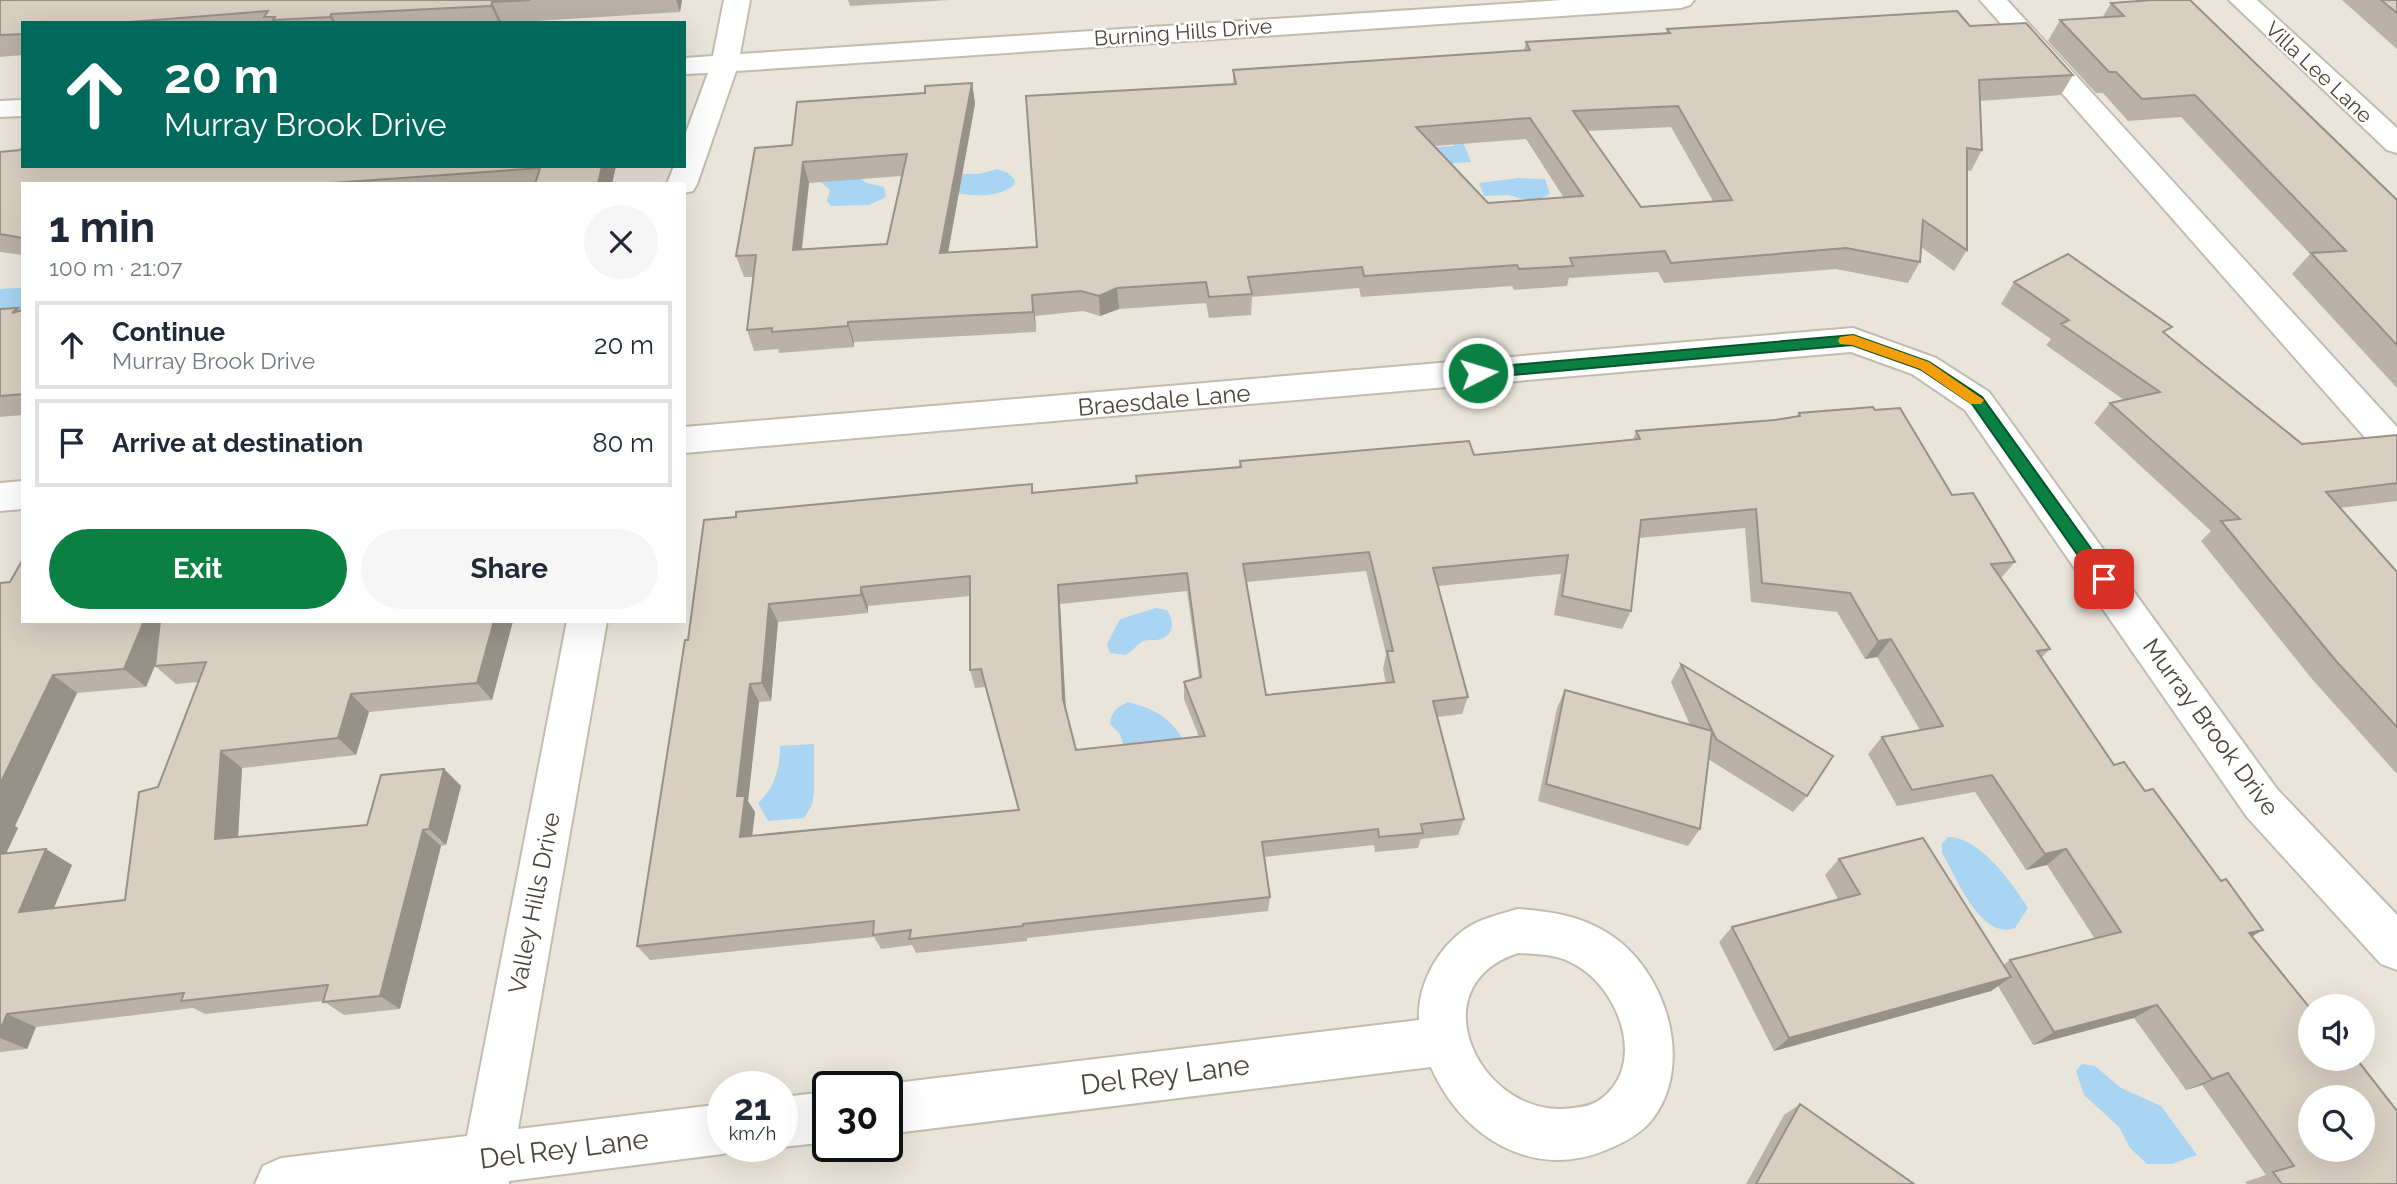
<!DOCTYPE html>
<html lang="en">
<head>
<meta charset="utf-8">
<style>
	:root { --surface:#fff; --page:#f6f6f7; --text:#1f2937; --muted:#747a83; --line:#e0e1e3; --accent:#0b8043 }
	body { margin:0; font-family:Raleway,sans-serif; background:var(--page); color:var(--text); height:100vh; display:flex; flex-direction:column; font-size:26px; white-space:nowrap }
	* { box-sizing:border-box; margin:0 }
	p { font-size:23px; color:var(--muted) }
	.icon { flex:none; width:38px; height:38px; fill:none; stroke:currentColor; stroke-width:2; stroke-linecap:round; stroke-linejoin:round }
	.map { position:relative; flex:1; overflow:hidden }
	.drawer { position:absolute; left:21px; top:182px; width:665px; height:441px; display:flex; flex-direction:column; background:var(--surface); border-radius:0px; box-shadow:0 7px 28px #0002 }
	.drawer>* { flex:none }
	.top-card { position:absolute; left:21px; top:21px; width:665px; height:147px; border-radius:0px; box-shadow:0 7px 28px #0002; background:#00695c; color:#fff; overflow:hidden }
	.controls { position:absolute; left:2298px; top:994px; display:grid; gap:14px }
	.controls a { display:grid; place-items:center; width:77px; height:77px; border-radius:50%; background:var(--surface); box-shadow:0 7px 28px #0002; font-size:35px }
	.speed { position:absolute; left:707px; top:1071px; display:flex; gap:14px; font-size:35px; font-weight:700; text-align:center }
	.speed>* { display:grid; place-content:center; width:91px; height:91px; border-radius:50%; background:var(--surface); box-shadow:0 7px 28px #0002; line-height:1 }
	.speed small { font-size:18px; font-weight:400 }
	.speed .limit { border:4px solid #111; border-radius:10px; background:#fff; color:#111 }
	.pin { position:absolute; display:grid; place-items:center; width:60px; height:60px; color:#fff; margin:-30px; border-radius:14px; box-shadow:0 4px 10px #0006 }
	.me { position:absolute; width:77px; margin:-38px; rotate:85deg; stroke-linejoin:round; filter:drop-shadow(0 0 5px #0008) }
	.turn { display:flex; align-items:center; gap:24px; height:147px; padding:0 28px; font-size:32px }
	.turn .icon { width:91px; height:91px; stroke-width:2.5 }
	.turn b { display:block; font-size:49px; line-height:60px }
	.round { display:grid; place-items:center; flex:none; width:74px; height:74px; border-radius:37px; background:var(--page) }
	.summary { display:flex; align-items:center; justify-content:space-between; height:119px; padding:0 28px }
	h1 { font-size:42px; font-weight:700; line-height:52px }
	.primary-button { display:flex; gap:14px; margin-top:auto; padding:14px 28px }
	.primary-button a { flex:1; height:80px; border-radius:42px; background:var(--accent); color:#fff; font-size:28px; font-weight:700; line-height:80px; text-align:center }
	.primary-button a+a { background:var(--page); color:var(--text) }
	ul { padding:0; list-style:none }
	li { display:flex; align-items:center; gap:21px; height:88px; margin:0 14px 10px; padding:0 14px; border:4px solid var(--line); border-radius:0px }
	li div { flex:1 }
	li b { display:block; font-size:26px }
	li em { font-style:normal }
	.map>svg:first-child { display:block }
</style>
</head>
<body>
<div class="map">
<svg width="2397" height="1184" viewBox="0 0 2397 1184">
	<rect width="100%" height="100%" fill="#f6f3ec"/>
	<!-- residential -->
	<path fill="#eae5da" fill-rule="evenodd" d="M0,0H2397V1184H0ZM23,23H684V166H23ZM23,184H684V621H23ZM2310,1006H2362V1059H2310ZM723,1087H782V1146H723ZM828,1087H887V1146H828ZM2310,1097H2362V1150H2310Z"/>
	<!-- water -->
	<path fill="#a9d4f2" d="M1453,142H1463L1471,162L1415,166L1409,149L1454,146Z
		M997,169L1008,173L1015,180L1014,185C995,199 973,196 950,192L960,174H979Z
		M856,175L866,183L884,187L886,197L869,205L831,206L827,201L830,190L822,183L824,177Z
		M1518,178L1545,179L1550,194L1534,202L1508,195L1484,196L1479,183Z
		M15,288H23V318L0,326V289Z
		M1156,608L1167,610C1174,620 1175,634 1161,639C1156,641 1149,639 1143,641C1136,645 1132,652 1125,655L1110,653L1107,644L1120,619Z
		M1128,702C1155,709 1174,719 1186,746L1124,748L1120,734L1110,724C1111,712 1117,707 1128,702Z
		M814,744V791L812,805L804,818L768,821L758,803C775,788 780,768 780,746Z
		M1948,837C1980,837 2012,883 2028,908L2015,928C1980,940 1957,878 1942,853V844Z
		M2082,1064L2095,1066L2121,1088L2161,1106L2197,1155L2172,1164H2147L2130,1148L2119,1127L2084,1095L2076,1071Z"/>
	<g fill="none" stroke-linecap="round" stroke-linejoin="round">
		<defs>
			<path id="minor" d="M724,0H750L740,54L1563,0H1694L1690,5L1681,8L736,71L697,184L693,191L684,193V184H667L674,166H684V138L708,73L684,74V58L713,56Z
				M1980,0H2007L2397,427V463L2384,459Z
				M2229,0H2257L2397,128V153L2387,150Z
				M23,100V116L0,117V101Z
				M1853,328L1936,358L1989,392L2277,789L2397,915V970L2381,964L2247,817L1965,410L1912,374L1851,352L684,453V427Z
				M23,481V509L0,511V483Z
				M567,621H607L518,1129L723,1104V1146L741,1147L723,1154L509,1181V1184H255L263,1166L281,1158L467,1136Z
				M1518,909C1549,911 1582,916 1609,934C1666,970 1696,1065 1651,1121C1639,1135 1623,1143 1606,1150C1532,1181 1461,1136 1431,1067L887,1134V1087H881L887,1084L1419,1020C1417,985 1438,947 1467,928C1482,918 1501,914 1518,909ZM1518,953C1535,954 1555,954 1570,962C1619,984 1650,1067 1598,1101C1590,1106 1582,1107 1573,1108C1483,1122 1414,987 1518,953Z
				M828,1092V1142L782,1147L780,1146L782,1097Z"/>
		</defs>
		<!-- minor casing -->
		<use href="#minor" stroke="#c2bbae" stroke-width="4"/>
		<!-- minor -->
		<use href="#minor" fill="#fff" fill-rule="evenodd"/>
	</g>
	<!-- wall -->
	<path fill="#bab2a6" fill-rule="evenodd" d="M0,0H682L680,12L506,23H23V55L0,57Z
		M848,0H950L850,6Z
		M2342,0H2397V49Z
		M2111,3L2397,200V388L2292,274L2310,254L2181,117L2128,121L2103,93H2096L2048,41L2060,20L2102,18Z
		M1970,26L2073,75L2061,95L1980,101L1982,150L1971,171L1967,170V250L1954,271L1921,247L1920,262L1908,283L1836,269L1664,283L1658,272L1569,278L1567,286L1514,290L1512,286L1361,297L1359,288L1252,297L1251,315L1209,318L1206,303L1119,309L1100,316L1083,311L1035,316L1036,332L854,342V347L779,353L778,349L754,351L747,330L753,277H744L736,256L792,145L972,83L975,104L948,253L1037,247L1233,84V70L1524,50L1526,42L1666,33L1667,29ZM1671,127L1713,201L1641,207L1587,131ZM1526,139L1564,198L1488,203L1434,146ZM902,176L887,244L802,250L809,183Z
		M0,152L616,166L612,184H23V255L0,252Z
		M2014,282L2166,334L2302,444L2397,435V501L2340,508L2397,572V774L2312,679L2201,541L2211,531L2094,423L2110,403L2124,400L2046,345L2051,339L2001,304Z
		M18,308L21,311L23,310V415L0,417V309Z
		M1875,410L1952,495L2015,562L2001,578L2050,649L2041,658L2114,765L2145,791L2263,930L2252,936L2397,1184H2247L2245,1182L2266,1175L2202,1085L2186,1090L2134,1018L2033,1045L1998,986L1991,991L1774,1051L1719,942L1732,927L1838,899L1825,875L1839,859L2003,965L2010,960L2095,939L2047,865L2026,870L1975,792L1897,806L1868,754L1882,737L1920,730L1877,657L1865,659L1837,612L1751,602L1745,528L1639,538L1631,611L1622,629L1554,615L1561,574L1438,586L1468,697L1462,714L1437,717L1464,819L1458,835L1421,839L1418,848L1375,852L1374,845L1264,857L1270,897L1268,911L1027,938V941L916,953L912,945L881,949L874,937L650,960L637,946L688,640L704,520L1137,483L1239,467L1240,461L1474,455L1633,440L1636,431L1775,420L1796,417L1799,413ZM1366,571L1386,654L1383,669L1386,683L1266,695L1247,582ZM1187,591L1199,677L1184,682V699L1199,737L1076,750L1066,709L1060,604ZM970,596V670L975,688L985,687L1019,810L752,836L755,812L748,801L759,702L771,701L778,622L868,613V606Z
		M0,583L23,621H513L492,700L369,712L356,755L242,768L238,837L367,825L444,769L461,786L446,845L441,846L400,1009L344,1015L323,1001L205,1014L193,1008L36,1027L27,1049L0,1052ZM155,666L176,684L198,682L158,787L125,900L54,908L72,865L6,854L18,828L15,826L77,693L146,687Z
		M1681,664L1807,796L1793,812L1708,759L1700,829L1688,846L1538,801L1557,708L1565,690L1690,725L1671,682Z
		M1800,1104L1914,1184H1746L1784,1115Z"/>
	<!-- shaded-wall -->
	<path fill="#979187" d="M676,0H682L680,12Z
		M492,2L502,23H499L491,6Z
		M331,14L336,23H333L330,17Z
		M972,83L975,104L944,274L940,253Z
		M803,162L809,183L799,271L793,250Z
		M602,166H616L612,184H598Z
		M1117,288L1119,309L1100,316L1099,296Z
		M1032,295L1035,316L1036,332L1033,312Z
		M848,322L854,342V347L848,326Z
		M1058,585L1060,604L1066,716L1063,699Z
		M861,587L868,606V613L861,595Z
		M769,604L778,622L771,701L762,683Z
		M144,621H173L146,687L124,669Z
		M494,621H513L492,700L477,683Z
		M1891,639L1877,657L1865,659L1878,641Z
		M53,675L77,693L15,826L18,828L0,866V784Z
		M750,684L759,702L748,801L755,812L750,853L740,837L737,796Z
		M351,694L369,712L356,755L338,738Z
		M221,751L242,768L237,855L215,839Z
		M444,769L461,786L446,845L429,829Z
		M423,830L441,846L400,1009L380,996Z
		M46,849L72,865L46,926L19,912Z
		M2066,849L2047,865L2026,870L2045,854Z
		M2263,930L2239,944L2249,933Z
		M2011,977L1991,991L1774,1051L1789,1038Z
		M2157,1005L2134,1018L2033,1045L2054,1032Z
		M7,1014L36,1027L27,1049L0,1038V1030Z
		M2228,1073L2202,1085L2186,1090L2212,1079Z"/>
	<!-- building -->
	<path fill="#d8cfc1" stroke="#979187" stroke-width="2" fill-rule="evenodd" d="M0,0H530L492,2L491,6L331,14L330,17L273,20L275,17H264L268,11L117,23H23V34L0,35Z
		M2153,0H2190L2397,200V345L2311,253L2346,251L2195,95L2142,99L2116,72H2109L2060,20L2124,16L2111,3Z
		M2381,0H2397V13Z
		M1957,11L1970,26L2026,23L2073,75L1979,80L1982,150L1967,148V250L1923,220L1920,262L1846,248L1671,263L1665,251L1570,258L1573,266L1519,269L1517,265L1364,276L1362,267L1248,277L1252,294L1209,297L1206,282L1117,288L1099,296L1081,291L1032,295L1033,312L848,322V326L772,332V328L747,330L756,255L736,256L755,148L792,145L797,102L925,93V86L972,83L940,253L1037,247L1026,96L1236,84L1233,70L1530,50L1526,42L1670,33L1667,29ZM1678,106L1732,200L1641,207L1573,111ZM1530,118L1583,196L1488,203L1416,127ZM907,154L887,244L793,250L803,162Z
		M23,147V166H602L598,184H535L540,168L318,184H23V238L0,234V152L20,150Z
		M2068,254L2172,327L2163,332L2302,444L2397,435V483L2326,492L2397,572V727L2336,661L2221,521L2240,519L2110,403L2160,392L2061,324L2069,320L2014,282Z
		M18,308L12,313L23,310V394L0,396V309Z
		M1873,407L1875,410L1900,408L1952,495L1973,493L2015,562L1991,564L2050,649L2037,651L2114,765L2124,762L2145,791L2153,789L2221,881L2226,879L2263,930L2249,933L2310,1008V1059H2351L2354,1062L2358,1061L2397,1111V1184H2282L2273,1172L2294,1166L2228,1073L2212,1079L2157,1005L2054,1032L2010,960L2121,932L2066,849L2045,854L1992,775L1912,790L1882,737L1943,726L1891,639L1878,641L1850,593L1762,583L1756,509L1641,520L1631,611L1562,596L1568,555L1433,568L1468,697L1433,701L1464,819L1421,824L1423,833L1379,837L1378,829L1262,842L1270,897L1023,924V926L909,939L911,930L873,935L874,921L637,946L685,640H688L704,520L736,517V512L1032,484V493L1137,483L1136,476L1241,467L1240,461L1469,441L1474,455L1640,439L1636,431L1775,420L1800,416L1799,413ZM1369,552L1393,651H1387L1394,682L1266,695L1243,564ZM1187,573L1201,677L1184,682L1205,736L1076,750L1063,699L1058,585ZM970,576V670L981,669L1019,810L740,837L745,796H737L750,684L762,683L769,604L861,595V587ZM2310,1097H2362V1150H2310Z
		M23,559V621H144L124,669L53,675L0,784V583L10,582Z
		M160,621H494L477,683L351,694L338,738L221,751L215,839L367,825L381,775L444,769L429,829L423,830L380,996L323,1002L328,985L181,1001L184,993L7,1014L0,1030V854L46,849L19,912L125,900L139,792L158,787L206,662L155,666Z
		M1681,664L1833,756L1807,796L1716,739Z
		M1565,690L1712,731L1700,829L1546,784Z
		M1923,838L2011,977L1789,1038L1732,927L1860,894L1839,859Z
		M1800,1104L1914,1184H1756Z"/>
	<!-- route -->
	<path fill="#0b8043" stroke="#07532c" stroke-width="2" d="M1853,335L1929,362L1982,397L2110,575L2112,579L2110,584H2098L1972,404L1920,369L1852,345L1478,378L1471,373L1478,368Z"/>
	<!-- slow -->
	<path fill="#f59e0b" d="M1853,335L1929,362L1984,400L1981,404H1971L1920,369L1852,345L1840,344L1838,341L1840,337Z"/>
	<g text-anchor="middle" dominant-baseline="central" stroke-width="5" stroke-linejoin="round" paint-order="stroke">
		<!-- far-street labels -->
		<g font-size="21" fill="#4b4439" stroke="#fff">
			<text transform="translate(1183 32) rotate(-4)">Burning Hills Drive</text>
			<text transform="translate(2319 72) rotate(43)">Villa Lee Lane</text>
		</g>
		<!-- street labels -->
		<g font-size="24" fill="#4b4439" stroke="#fff">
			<text transform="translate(1164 400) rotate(-5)">Braesdale Lane</text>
			<text transform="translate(2211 727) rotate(54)">Murray Brook Drive</text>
			<text transform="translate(534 903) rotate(-79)">Valley Hills Drive</text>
		</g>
		<!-- near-street labels -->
		<g font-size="28" fill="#4b4439" stroke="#fff">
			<text transform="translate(1165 1075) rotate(-7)">Del Rey Lane</text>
			<text transform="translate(564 1149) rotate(-7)">Del Rey Lane</text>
		</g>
	</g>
</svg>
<div class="controls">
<a><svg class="icon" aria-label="sound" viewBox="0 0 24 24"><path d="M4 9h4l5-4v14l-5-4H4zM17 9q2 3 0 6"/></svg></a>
<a><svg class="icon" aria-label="search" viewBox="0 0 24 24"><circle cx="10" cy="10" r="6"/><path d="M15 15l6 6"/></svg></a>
</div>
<div class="speed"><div>21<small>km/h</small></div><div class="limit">30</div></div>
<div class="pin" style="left:2104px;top:579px;background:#d93025"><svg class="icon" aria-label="arrive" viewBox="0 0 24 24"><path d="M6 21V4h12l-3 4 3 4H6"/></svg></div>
<svg class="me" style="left:1478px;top:373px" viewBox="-20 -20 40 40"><circle r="17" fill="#0b8043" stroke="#fff" stroke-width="3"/><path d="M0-11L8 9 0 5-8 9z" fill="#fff"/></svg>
<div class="top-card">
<div class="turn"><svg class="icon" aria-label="ahead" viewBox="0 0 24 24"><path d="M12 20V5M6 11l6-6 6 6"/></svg><div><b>20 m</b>Murray Brook Drive</div></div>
</div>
<section class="drawer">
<div class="summary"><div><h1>1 min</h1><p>100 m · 21:07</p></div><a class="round"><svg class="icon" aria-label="close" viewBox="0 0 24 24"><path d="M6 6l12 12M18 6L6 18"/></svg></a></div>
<ul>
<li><svg class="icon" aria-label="ahead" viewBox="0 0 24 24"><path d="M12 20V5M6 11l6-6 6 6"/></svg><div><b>Continue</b><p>Murray Brook Drive</p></div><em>20 m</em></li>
<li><svg class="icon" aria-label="arrive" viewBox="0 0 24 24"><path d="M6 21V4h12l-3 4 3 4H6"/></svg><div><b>Arrive at destination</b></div><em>80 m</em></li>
</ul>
<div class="primary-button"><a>Exit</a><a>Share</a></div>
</section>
</div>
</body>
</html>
